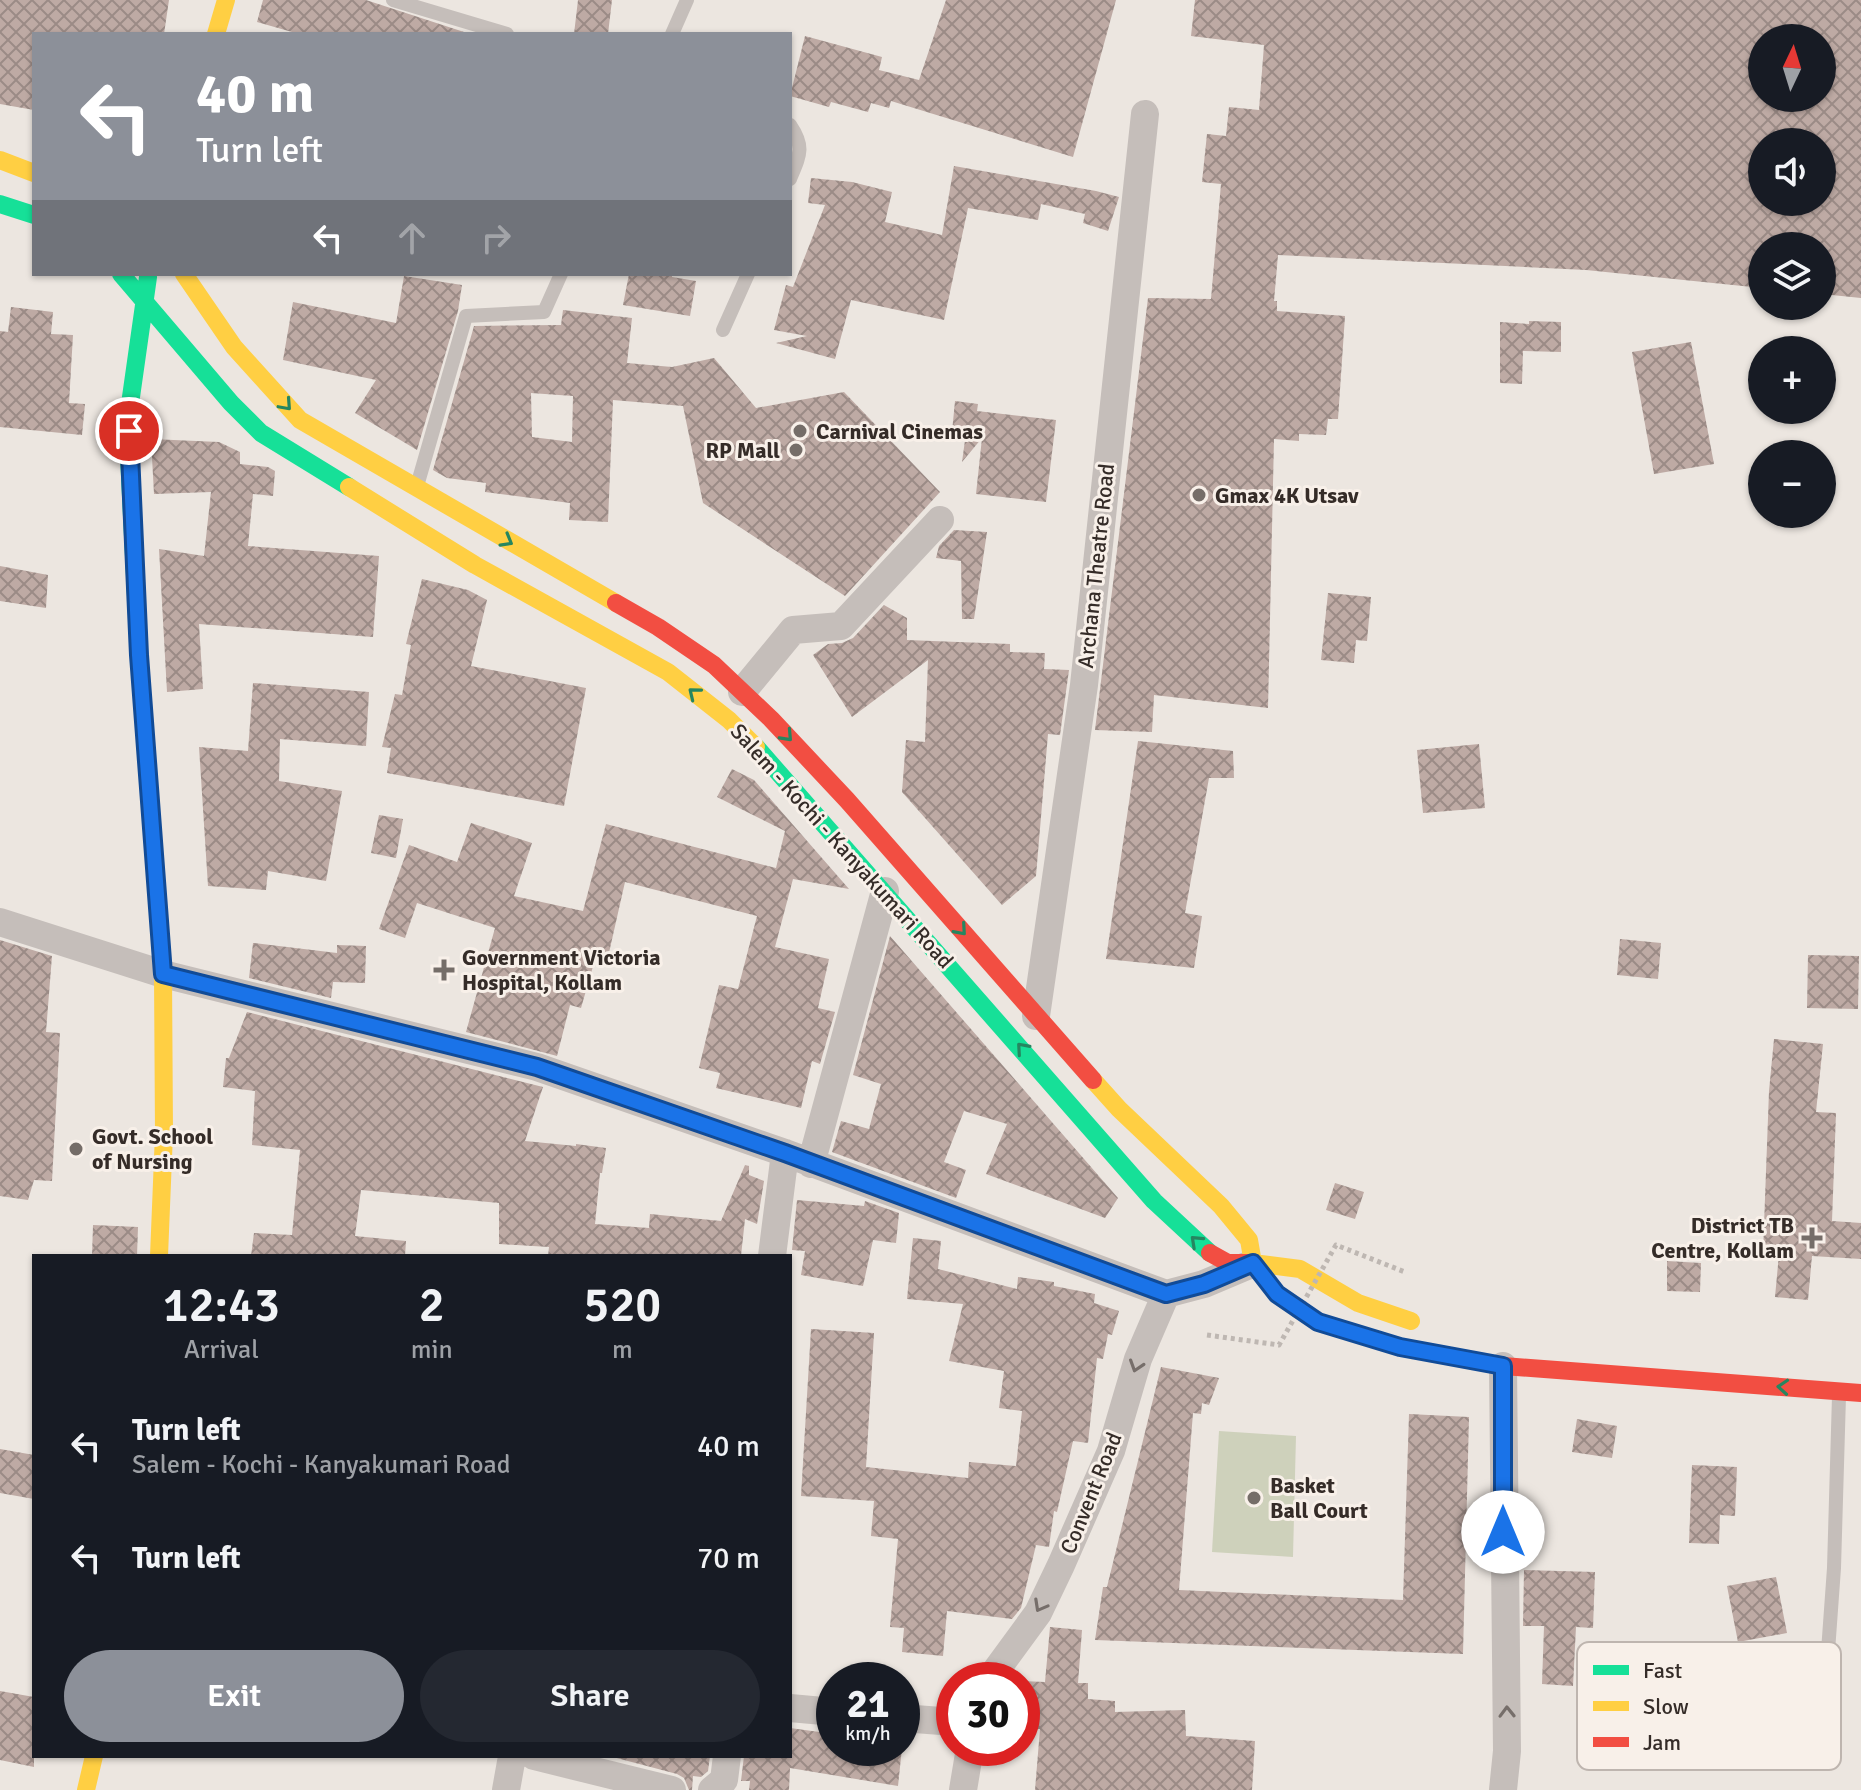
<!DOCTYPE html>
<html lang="en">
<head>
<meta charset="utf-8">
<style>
	:root { --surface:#171b24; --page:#242831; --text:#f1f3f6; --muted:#9ea1a6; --accent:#8c9099 }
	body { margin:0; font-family:Signika,sans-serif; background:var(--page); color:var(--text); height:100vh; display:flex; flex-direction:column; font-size:30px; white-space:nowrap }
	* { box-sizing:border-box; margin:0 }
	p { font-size:26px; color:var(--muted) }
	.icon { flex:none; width:44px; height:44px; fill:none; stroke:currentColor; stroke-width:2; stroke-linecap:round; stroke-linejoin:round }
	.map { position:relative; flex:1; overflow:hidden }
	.sheet { position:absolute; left:32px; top:1254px; width:760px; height:504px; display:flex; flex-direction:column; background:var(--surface); border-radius:0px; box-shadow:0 2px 6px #0004 }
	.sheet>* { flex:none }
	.top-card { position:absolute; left:32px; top:32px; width:760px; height:244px; border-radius:0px; box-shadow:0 2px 6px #0004; background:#8c9099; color:#fff; overflow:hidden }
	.needle { width:52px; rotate:4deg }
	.fabs { position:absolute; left:1748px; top:24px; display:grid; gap:16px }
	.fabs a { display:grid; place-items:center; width:88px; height:88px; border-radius:50%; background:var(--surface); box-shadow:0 2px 6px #0004; font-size:40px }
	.speed { position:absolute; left:816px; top:1662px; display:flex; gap:16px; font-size:40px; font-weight:700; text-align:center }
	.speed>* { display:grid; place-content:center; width:104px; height:104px; border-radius:50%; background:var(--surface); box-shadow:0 2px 6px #0004; line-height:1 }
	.speed small { font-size:20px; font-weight:400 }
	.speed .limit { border:12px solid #d22; background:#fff; color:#111 }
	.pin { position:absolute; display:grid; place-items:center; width:68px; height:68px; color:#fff; margin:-34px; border:4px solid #fff; border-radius:50%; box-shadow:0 2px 8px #0007 }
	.me { position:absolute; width:88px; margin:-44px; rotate:0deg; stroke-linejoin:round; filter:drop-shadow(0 0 6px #0008) }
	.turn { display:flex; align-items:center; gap:28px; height:168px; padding:0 32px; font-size:36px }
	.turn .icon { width:104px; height:104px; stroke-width:2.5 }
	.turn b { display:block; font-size:56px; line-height:68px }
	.lanes { display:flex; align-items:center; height:76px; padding:0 32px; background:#0003; justify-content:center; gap:40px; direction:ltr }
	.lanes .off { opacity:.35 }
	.eta { display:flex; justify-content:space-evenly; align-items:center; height:136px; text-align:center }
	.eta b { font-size:48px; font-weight:600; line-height:56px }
	.button { display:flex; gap:16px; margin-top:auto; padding:16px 32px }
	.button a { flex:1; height:92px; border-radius:48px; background:var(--accent); color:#fff; font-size:32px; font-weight:600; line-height:92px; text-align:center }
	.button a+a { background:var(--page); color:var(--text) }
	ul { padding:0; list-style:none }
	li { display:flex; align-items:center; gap:24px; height:112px; padding:0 32px }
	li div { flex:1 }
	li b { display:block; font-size:30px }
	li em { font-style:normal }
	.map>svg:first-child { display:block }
</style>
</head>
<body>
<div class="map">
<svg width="1861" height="1790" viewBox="0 0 1861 1790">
	<defs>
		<pattern id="building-cross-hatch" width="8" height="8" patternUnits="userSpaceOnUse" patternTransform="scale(2)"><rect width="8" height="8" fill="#beaaa4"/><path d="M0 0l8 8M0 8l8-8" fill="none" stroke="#9b8b86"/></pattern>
	</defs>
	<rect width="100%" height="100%" fill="#ece6e0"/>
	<!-- green -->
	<path fill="#ced1bb" d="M1219,1431L1296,1436L1293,1557L1212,1552Z"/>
	<!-- building -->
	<path fill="url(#building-cross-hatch)" fill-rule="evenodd" d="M0,0H169L164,34H34V110L0,104Z
		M263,0H366L464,32V34H299L257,22Z
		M578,0H612L608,34H574Z
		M946,0H1116L1073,157L891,101L889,108L871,103L868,112L831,102L829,107L790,96L805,36L882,57L879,70L919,80Z
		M1195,0H1861V298L1822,294V246H1762V288L1586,270L1278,255L1274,301H1277V311L1345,316L1338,419H1328L1326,435L1299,434V441L1274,439L1268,708L1154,695L1152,732L1095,730L1148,298L1211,299L1221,184L1202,182L1207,134L1226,136L1229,107L1259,110L1264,45L1191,36ZM1762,38H1822V98H1762ZM1762,142H1822V202H1762Z
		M954,166L1096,191L1119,197L1108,231L1083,223L1085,214L1041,204L1038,220L968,208L944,320L851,300L835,359L776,343L807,336L774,330L786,285L793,287L825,205L808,203L811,178L852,182L892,192L885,222L942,235Z
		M629,274H672V277L696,281L690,316L623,305Z
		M404,276L462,285L458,311L417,450L355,413L376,380L283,360L293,302L396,323Z
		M11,307L53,312L51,334L73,335L69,403L85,404L82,435L0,427V331L8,332Z
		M563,310L632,318L627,363L672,367L714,358L756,408L844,392L940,492L845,596L703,503L683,406L613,400L608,522L569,520L570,503L485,492L486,483L447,478L433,470L474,326L561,325ZM531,393L573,396L572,442L532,437Z
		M1529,321L1561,322V352L1523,351L1522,384L1500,383V322L1529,324Z
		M1691,342L1714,464L1654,474L1632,352Z
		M955,401L978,404L977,411L1056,420L1046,502L976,494L982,438L962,462L966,433L952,432Z
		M151,439L219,442L240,452V464L268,467L275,471L273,496L253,494L248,546L379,556L373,637L199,624L203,689L167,692L159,549L204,556L211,492L154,494Z
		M954,530L987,532L974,619H962L961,561L936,558L939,546Z
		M0,566L48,575L46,608L0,601Z
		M422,579L468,590L487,600L471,666L586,688L564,806L387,773L391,748L382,747L395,694L402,695L411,645L406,644Z
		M1328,593L1371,597L1367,641L1356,640L1354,663L1321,660Z
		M884,605L907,618V640L1010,644V652L1045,653L1044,669L1069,670L1060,735L1048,734L1036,876L1002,905L902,792L906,740L925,742L928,660L852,717L813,655L828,644L842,643L853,638Z
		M253,683L369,692L366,746L280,739L279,781L342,791L326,881L268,871L266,890L208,886L199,747L248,751Z
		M1138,741L1233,751L1234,778H1209L1185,913L1202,916L1194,968L1106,959Z
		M1479,744L1485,808L1423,813L1417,750Z
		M732,769L754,780L849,889L793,879L775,947L829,959L818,1008L835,1012L820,1064L812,1061L801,1108L716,1088L720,1073L699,1068L719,985L738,989L757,916L625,882L606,966L594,963L581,1008L570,1005L557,1056L466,1032L495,928L417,903L405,938L379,929L409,845L457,862L471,823L532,843L514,896L583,911L606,824L776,868L785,831L717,797Z
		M379,815L403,819L396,858L371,853Z
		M890,936L1118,1198L1105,1218L986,1174L1007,1124L964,1111L944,1162L966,1170L956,1198L832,1152L841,1121L869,1129L881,1084L853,1075Z
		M1620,939L1661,943L1658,979L1617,975Z
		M0,940L52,956L46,1032L60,1033L52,1181L34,1180L28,1200L0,1196Z
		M253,943L337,953V945L366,946L365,983L333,982L331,998L249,978Z
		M1808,955L1859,956L1858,1009L1807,1008Z
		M247,1012L543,1087L525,1141L576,1146V1144L606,1148L602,1173H600L595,1224L649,1228L650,1214L721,1221L745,1165L749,1166V1175L764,1181L757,1224L745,1219L741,1256H548L549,1247L499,1244V1203L361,1190L355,1236L406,1241L405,1256H251L254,1233L292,1235L300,1150L252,1145L255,1091L223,1087L226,1058H229Z
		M1774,1039L1823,1044L1816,1112L1836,1113L1832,1221L1861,1223V1259L1812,1256L1808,1300L1775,1297L1779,1254L1763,1252L1769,1091Z
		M1335,1183L1364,1192L1355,1219L1326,1210Z
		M797,1200L864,1206L865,1201L899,1213L896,1243L873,1240L863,1286L801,1275L805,1251L792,1250Z
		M93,1225L138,1227L137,1256H92Z
		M913,1238L941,1241L938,1269L1017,1289L1018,1277L1054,1282V1286L1095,1294L1094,1303L1119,1311L1112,1335L1108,1334L1103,1359L1097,1358L1088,1443L1073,1441L1057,1512L1054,1511L1049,1547L1036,1545L1021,1608L1012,1619L947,1611L943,1656L902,1652L904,1628L890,1627L898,1539L871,1536L874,1501L801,1496L811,1329L874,1333L866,1467L968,1478L969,1462L1016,1466L1022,1411L999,1408L1004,1371L949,1361L963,1304L907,1299Z
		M1667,1261L1701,1263L1700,1292L1667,1291Z
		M1161,1367L1219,1378L1209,1405L1202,1403L1201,1414L1193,1413L1179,1590L1403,1600L1409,1414L1469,1417L1463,1654L1095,1640L1103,1587H1107Z
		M1577,1419L1617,1426L1612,1458L1572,1452Z
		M0,1449L34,1455V1499L0,1493Z
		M1692,1465L1737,1467L1735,1516L1720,1515L1719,1544L1689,1543Z
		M1524,1570L1595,1572L1593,1628L1576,1627L1573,1686L1542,1684L1544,1626H1523Z
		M1776,1577L1787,1633L1738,1642L1727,1586Z
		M1050,1627L1082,1630L1078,1683H1088V1699L1115,1701V1712L1185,1710L1186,1736L1255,1741L1252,1790H1035L1040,1729H1022V1681L1045,1682Z
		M0,1691L34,1697V1767L0,1760Z
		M790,1728L834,1734V1748H902L898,1786L790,1768L789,1790H749L750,1781H741L744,1756H790Z
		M609,1756H710L708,1771L701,1777L693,1776L692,1790H689L684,1778L677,1774Z"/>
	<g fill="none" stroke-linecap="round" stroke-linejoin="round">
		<!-- lane -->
		<path stroke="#c5beba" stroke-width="14" d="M393,0L507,34
			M672,34L687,0
			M790,125C805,147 800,155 790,179
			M723,330L748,274
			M417,486L466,316L544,312L561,274
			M1690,1758C1694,1741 1697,1718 1709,1705C1728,1687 1797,1716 1826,1679L1834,1568L1839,1396"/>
		<!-- street -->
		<path stroke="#c5beba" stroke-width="28" d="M742,692L793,630L841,626L940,520
			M0,922L163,974L537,1067L785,1153L1166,1294L1204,1284L1249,1265
			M1036,1016L1084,685L1145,114
			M811,1164L885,891
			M772,1256L785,1153
			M1503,1366L1507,1751L1503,1790
			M989,1680L1038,1613L1061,1565L1111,1451L1138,1359L1166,1294
			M790,1708L834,1712
			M902,1718L954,1722
			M534,1756L672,1790
			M506,1790L511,1762L515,1756
			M712,1790L724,1780L727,1756
			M963,1790L970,1748"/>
		<!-- fast -->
		<path stroke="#16e098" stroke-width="18" d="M0,204L34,215
			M121,274L231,403L261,433L349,487
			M148,277L130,404L129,457L139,655L152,831
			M756,747L1154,1201L1210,1253"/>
		<!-- slow -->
		<path stroke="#ffcf43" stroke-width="18" d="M216,34L226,0
			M0,160L34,173
			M184,274L234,347L300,420L616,603
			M349,487L475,565L668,672L729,720L756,747
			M152,831L163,974L164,1133L159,1256
			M1093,1080L1119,1109L1221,1206L1249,1240L1253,1263L1300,1269L1358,1303L1411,1321
			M86,1790L94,1756"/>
		<!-- jam -->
		<path stroke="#f24e42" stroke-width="18" d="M616,603L658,627L714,665L771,719L847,800L1093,1080
			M1210,1253L1228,1263H1253L1277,1294L1318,1322L1400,1347L1503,1366L1861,1393"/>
		<!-- path-bridge -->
		<path stroke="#beb7b2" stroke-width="5" stroke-dasharray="4 4" stroke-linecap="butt" d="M1207,1335L1279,1345L1336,1245L1405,1272"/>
	</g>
	<!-- one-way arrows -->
	<defs><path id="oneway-chevron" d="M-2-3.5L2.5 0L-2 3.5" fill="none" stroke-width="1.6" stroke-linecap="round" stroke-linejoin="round" transform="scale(2)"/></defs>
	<g stroke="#268660">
		<use href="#oneway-chevron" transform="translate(286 405) rotate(48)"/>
		<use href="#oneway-chevron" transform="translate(507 541) rotate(30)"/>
		<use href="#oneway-chevron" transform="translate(694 693) rotate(-141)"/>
		<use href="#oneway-chevron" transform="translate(787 736) rotate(47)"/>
		<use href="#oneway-chevron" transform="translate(961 930) rotate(49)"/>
		<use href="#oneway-chevron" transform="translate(1022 1048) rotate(-131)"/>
		<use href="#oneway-chevron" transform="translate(1196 1241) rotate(-137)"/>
		<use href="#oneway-chevron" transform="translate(1783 1387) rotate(-176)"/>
	</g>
	<g stroke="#766e6a">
		<use href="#oneway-chevron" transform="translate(1136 1366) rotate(108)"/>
		<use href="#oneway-chevron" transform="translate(1040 1606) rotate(119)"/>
		<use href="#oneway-chevron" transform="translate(1507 1712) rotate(-91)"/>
	</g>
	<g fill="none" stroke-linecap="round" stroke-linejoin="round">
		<defs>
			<path id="route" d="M129,431L139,655L163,974L537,1067L785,1153L1166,1294L1204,1284L1253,1263L1277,1294L1318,1322L1400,1347L1503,1366V1532"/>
		</defs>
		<!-- route casing -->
		<use href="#route" stroke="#114b97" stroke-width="20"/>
		<!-- route -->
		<use href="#route" stroke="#1a73e8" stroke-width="14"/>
	</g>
	<!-- markers -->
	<g fill="#756d68" stroke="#f8f0e9" stroke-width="3">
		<circle cx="800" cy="431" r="8"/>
		<circle cx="796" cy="450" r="8"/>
		<circle cx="1199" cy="495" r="8"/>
		<path d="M440 958h8v8h8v8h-8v8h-8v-8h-8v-8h8z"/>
		<circle cx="76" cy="1149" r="8"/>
		<path d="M1808 1226h8v8h8v8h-8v8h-8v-8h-8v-8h8z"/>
		<circle cx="1254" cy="1498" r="8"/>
	</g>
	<g text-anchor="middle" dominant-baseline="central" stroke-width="6" stroke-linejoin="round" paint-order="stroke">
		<!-- poi labels -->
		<g font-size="22" font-weight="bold" fill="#352c28" stroke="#f8f0e9" text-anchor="start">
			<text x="816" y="431">Carnival Cinemas</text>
			<text x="780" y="450" text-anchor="end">RP Mall</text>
			<text x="1215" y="495">Gmax 4K Utsav</text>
			<text x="462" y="957">Government Victoria<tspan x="462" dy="25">Hospital, Kollam</tspan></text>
			<text x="92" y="1136">Govt. School<tspan x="92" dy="25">of Nursing</tspan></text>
			<text x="1794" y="1225" text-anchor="end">District TB<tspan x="1794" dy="25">Centre, Kollam</tspan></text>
			<text x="1270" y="1485">Basket<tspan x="1270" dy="25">Ball Court</tspan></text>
		</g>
		<!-- street labels -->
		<g font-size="22" fill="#352c28" stroke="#f8f0e9">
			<text transform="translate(1096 566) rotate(-84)">Archana Theatre Road</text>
			<text transform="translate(842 846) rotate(48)">Salem - Kochi - Kanyakumari Road</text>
			<text transform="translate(1091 1493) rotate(-68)">Convent Road</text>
		</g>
	</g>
	<!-- legend -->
	<rect x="1577" y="1642" width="264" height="128" rx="12" fill="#f8f0e9" stroke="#beb5af" stroke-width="2"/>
	<rect x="1593" y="1665" width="36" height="10" fill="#16e098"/>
	<rect x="1593" y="1701" width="36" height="10" fill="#ffcf43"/>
	<rect x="1593" y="1737" width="36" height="10" fill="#f24e42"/>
	<g font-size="22" fill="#352c28">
		<text x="1643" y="1678">Fast</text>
		<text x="1643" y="1714">Slow</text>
		<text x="1643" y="1750">Jam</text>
	</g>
</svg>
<div class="fabs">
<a><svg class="needle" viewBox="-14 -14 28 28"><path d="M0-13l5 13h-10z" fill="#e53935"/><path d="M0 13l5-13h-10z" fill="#9ea1a6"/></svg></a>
<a><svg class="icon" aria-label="sound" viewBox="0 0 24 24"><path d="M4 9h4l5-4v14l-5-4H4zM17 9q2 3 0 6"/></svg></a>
<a><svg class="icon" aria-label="layers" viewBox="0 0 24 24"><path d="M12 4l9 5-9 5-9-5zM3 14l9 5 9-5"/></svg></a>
<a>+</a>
<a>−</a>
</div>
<div class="speed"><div>21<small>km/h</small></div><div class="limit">30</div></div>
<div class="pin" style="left:129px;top:431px;background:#d93025"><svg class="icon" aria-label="arrive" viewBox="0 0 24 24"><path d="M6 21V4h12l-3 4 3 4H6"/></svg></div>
<svg class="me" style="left:1503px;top:1532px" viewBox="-20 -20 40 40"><circle r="19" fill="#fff"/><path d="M0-13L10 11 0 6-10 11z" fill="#1a73e8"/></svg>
<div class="top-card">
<div class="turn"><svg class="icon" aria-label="left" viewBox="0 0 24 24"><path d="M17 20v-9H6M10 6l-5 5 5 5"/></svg><div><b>40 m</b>Turn left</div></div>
<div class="lanes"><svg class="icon" aria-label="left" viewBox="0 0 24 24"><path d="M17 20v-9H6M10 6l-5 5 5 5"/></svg><svg class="icon off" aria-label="ahead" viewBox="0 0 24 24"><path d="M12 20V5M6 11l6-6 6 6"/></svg><svg class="icon off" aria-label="right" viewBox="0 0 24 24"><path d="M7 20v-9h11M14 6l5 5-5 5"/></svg></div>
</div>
<section class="sheet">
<div class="eta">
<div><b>12:43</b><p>Arrival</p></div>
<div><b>2</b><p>min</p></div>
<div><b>520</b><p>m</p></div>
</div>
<ul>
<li><svg class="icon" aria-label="left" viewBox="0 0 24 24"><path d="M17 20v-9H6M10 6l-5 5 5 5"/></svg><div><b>Turn left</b><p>Salem - Kochi - Kanyakumari Road</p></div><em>40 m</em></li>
<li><svg class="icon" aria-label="left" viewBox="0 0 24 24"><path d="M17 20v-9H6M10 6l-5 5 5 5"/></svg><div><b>Turn left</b></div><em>70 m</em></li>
</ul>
<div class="button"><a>Exit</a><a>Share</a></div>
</section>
</div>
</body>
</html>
